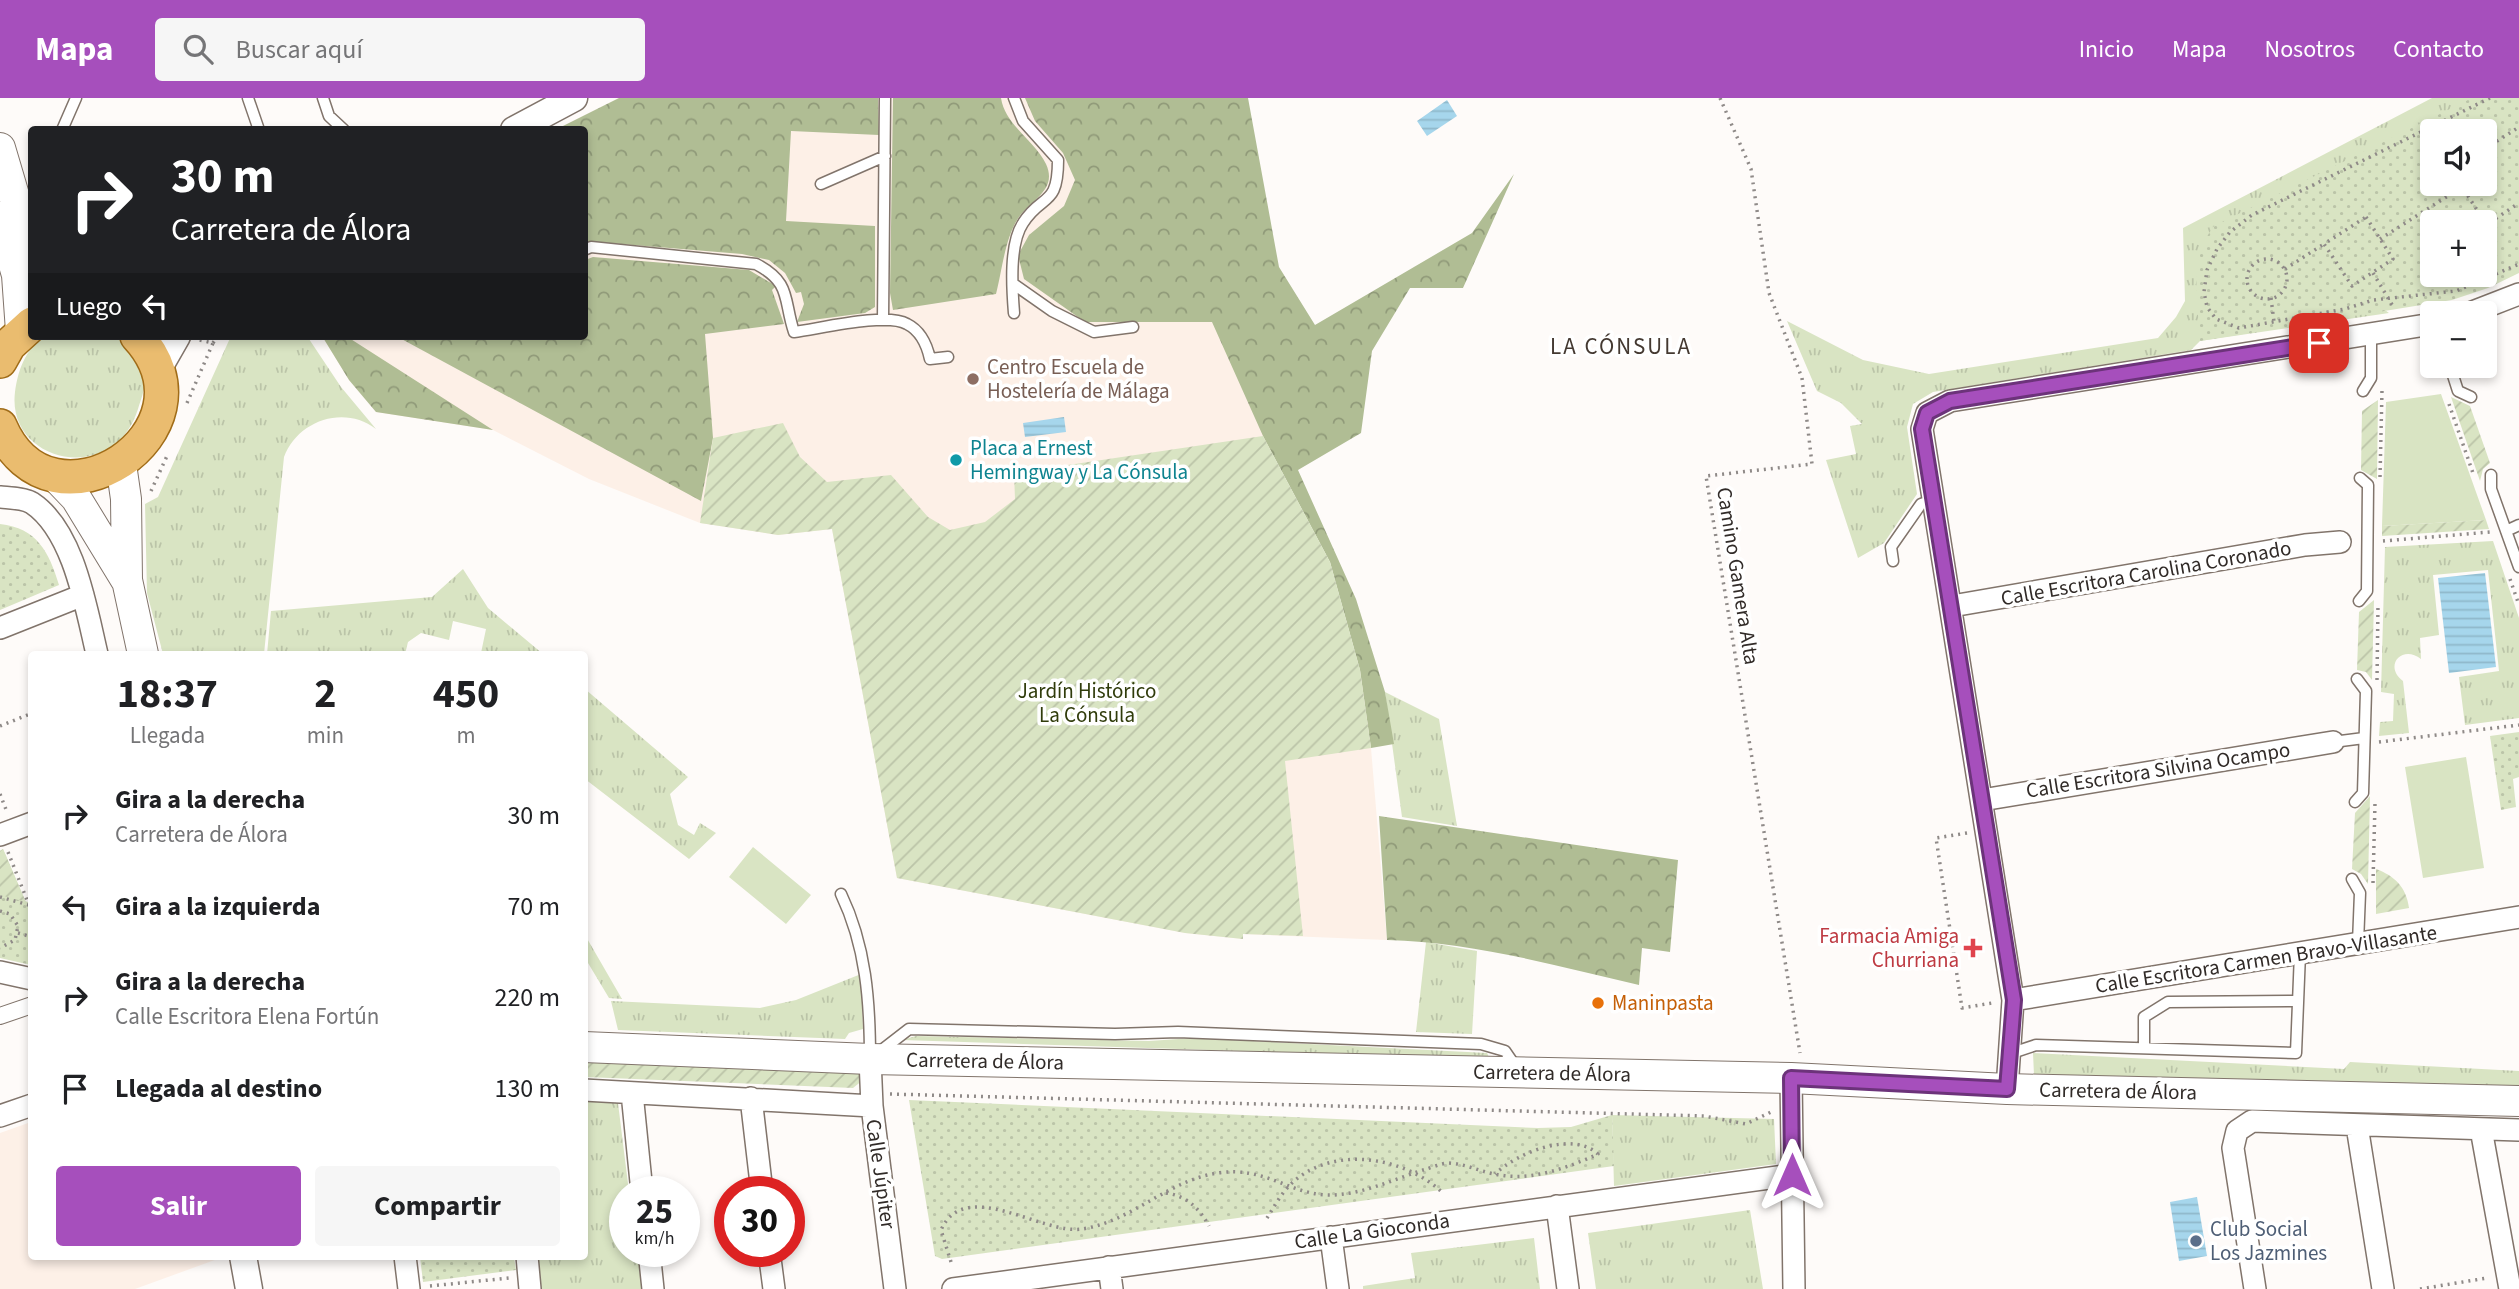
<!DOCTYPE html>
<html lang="es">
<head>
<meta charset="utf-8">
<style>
	:root { --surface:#fff; --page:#f6f6f6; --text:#202124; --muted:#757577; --accent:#a64fbc }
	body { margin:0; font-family:"Source Sans 3",sans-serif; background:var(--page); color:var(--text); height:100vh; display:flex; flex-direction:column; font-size:26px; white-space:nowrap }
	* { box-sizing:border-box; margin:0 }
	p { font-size:23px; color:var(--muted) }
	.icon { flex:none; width:38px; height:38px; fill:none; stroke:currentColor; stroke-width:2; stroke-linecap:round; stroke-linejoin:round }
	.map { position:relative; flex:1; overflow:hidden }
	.details { position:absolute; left:28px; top:553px; width:560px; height:609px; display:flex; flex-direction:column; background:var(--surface); border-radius:7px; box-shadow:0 4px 10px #0003 }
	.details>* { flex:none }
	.top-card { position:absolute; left:28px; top:28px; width:560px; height:214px; border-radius:7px; box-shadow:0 4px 10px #0003; background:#202124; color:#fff; overflow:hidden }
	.controls { position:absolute; left:2420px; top:21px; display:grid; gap:14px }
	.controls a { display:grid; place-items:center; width:77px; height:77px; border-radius:7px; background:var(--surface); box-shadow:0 4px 10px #0003; font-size:35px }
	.speed { position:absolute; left:609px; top:1078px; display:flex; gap:14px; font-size:35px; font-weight:700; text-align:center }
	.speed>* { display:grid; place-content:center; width:91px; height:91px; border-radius:50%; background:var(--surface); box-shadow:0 4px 10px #0003; line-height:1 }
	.speed small { font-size:18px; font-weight:400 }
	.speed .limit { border:10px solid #d22; background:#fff; color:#111 }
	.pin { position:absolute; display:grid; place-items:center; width:60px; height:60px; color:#fff; margin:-30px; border-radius:14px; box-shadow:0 4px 10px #0006 }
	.me { position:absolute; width:77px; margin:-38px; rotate:0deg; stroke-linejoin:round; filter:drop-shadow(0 0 5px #0008) }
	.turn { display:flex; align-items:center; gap:24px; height:147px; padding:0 28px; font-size:32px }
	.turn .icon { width:91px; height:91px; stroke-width:2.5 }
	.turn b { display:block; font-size:49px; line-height:60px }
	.then { display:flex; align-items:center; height:66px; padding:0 28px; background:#0003; gap:14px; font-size:26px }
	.eta { display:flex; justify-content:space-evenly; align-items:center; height:119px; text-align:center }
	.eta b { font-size:42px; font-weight:700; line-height:49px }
	.button { display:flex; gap:14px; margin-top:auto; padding:14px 28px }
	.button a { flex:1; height:80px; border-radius:7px; background:var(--accent); color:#fff; font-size:28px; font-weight:700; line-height:80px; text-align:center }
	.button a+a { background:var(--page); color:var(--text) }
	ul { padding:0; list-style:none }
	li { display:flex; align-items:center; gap:21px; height:91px; padding:0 28px }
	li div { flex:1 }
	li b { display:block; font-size:26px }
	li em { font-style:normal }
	header { display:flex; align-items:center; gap:42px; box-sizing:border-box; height:98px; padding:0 35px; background:var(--accent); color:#fff }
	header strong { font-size:33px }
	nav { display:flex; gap:38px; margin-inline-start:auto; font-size:24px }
	.search { width:490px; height:63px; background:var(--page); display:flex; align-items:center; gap:18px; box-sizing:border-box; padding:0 24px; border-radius:7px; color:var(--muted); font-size:26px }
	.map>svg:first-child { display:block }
</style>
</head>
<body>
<header>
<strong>Mapa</strong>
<div class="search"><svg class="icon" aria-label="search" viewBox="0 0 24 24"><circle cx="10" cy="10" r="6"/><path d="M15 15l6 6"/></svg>Buscar aquí</div>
<nav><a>Inicio</a><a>Mapa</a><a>Nosotros</a><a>Contacto</a></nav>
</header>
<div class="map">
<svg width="2519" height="1191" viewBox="0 0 2519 1191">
	<defs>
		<pattern id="grass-tufts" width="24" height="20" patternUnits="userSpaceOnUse" patternTransform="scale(1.75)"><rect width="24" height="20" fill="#d9e4c3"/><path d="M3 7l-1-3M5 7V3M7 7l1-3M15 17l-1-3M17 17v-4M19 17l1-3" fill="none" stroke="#bbc4a8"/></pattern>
		<pattern id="forest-crowns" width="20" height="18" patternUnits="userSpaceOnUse" patternTransform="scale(1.75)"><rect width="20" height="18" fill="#b0bd94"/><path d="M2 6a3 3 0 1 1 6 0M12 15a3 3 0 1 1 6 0" fill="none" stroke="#909a79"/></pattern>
		<pattern id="park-dots" width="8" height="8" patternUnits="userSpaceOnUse" patternTransform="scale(1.75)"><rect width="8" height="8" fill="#d9e4c3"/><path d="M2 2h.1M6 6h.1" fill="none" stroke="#bbc4a8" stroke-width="1.8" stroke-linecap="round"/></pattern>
		<pattern id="garden-furrows" width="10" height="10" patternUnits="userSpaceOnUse" patternTransform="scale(1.75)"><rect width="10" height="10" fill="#d9e4c3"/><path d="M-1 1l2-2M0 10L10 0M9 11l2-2" fill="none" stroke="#bbc4a8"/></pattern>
		<pattern id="water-rules" width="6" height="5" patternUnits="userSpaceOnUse" patternTransform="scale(1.75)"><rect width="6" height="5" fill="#a6d6ec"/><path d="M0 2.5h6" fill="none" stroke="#8fb8ca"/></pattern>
	</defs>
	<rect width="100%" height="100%" fill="#fefbf9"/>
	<!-- built -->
	<path fill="#fdf0e7" d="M619,0H1248L1272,356L1360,572L1371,650L1387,842L1243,836V841L1185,835L897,780L832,431L778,437L700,425L589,381L493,332L376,314L349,282L322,238H584V32L557,31Z
		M31,1024L32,1158L223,1159L135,1191H0V1035Z"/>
	<!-- grass -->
	<path fill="url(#grass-tufts)" d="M2432,0H2481L2251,114L2389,215L2200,243L2191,252L1933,294L1913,306L1907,329L1917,396L1884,445L1858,460L1826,362L1856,356L1850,328L1862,326L1841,305L1817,293L1787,223L1863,262L1929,276L2158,240L2176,219L2185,203L2183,130Z
		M43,238H120L124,241C130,252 142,267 144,279C146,290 141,301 138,311C114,389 6,365 15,294C18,272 25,253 43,238Z
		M231,238H307L341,289L376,331C344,306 297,323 284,359L264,556H163L147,495L145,406L158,399Z
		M2493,443L2519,520V620L2465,627L2459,579L2499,573L2488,472L2433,477L2439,537L2420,540L2421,561C2402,546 2383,568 2403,583L2409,635L2379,638L2380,624L2393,623L2394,596L2381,594L2385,449Z
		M463,471L488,510L543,556H477L481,555L486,531L453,523L449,542L421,535L408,544L405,556H267L271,513L432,499Z
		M585,591L688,679L670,696L678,727L694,737L700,725L716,735L689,761L585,681Z
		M1385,594L1439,621L1457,728L1402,719Z
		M585,837L622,901L609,900L585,860Z
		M1426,844L1477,853L1472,936L1416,934Z
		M861,876L863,931L849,935L845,941L618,932L611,903L760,910L796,902Z
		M916,938L1149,943L1193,940L1487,955L1490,961L902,942Z
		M2033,955L2344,971L2350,964L2519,973V989L2034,977Z
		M585,1003L618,1005L629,1094H625V1153H637L642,1191H540L536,1159L584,1158Z
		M1612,1017L1774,1021L1776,1066L1614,1088Z
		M1750,1112L1763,1191H1596L1588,1135Z
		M1534,1140L1540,1191H1363V1188L1415,1180L1411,1155Z"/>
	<!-- forest -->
	<path fill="url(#forest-crowns)" d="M619,0H878L879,37L791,33L786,123L875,128V209L865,215L797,224L804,206L801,194L796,195L785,175L769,162L742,156L585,143L584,32L557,31Z
		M893,0H1001C1005,27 1035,43 1046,66C1058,92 1031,102 1019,119C1005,139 1002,173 996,196L893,212L890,195Z
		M1025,0H1248L1279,169L1315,227L1472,135L1514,76L1463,190H1410L1372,253L1361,335L1298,372L1356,501L1385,594L1394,646L1371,650L1360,572L1330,464L1263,338L1212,224H1085L1024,181L1018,157L1029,137L1064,108L1075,82L1063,55L1035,23Z
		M593,159L749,172L776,188L772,192L784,226L705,236L713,340L701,403L396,238H584L585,162Z
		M322,238H346L493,332L376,314L349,282Z
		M1379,718L1678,762L1670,854L1642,850L1639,887C1557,868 1472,844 1387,842Z"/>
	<!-- park -->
	<path fill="url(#park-dots)" fill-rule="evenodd" d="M2472,0H2519V175L2488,190L2452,202L2200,243C2198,204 2188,161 2214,128ZM2485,33V86H2432V33ZM2485,124V177H2432V124Z
		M0,426C37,430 49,454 59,487L0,512Z
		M2519,634V679L2513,681L2516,709L2501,712L2490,638Z
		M3,751L25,803L31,805V867L0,860V753Z
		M909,1002L1538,1030L1571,1029L1612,1017L1614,1068L942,1161L935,1158Z
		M420,1159H514L516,1172L423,1184Z"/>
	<!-- garden -->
	<path fill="url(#garden-furrows)" d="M2451,299L2470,308L2490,365L2483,371L2480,383Z
		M2378,302L2377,381L2361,372L2362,313Z
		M783,325L800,359L827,384L891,377L928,419L950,432L985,424L1015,401L1014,375L1263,338L1330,464L1360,572L1371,650L1285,663L1303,838L1243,836V841L1185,835L897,780L832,431L778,437L700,425L713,340Z
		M2486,422L2489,431L2382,438V428Z
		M2374,502L2372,582L2366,574L2357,572L2359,514Z
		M2370,698L2368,786L2361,776L2352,771L2355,715Z
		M3,751L26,804L0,797V753Z
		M2376,771C2395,778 2406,789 2409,810L2376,816Z
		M585,962L863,974V982L853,990L585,979Z"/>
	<!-- pitch -->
	<path fill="#d9e4c3" d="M2441,296L2486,422L2382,428L2386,304Z
		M2466,659L2484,770L2423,780L2405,669Z
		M753,749L811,797L786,826L729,779Z"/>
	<!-- water -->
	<path fill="url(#water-rules)" d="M1447,2L1457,18L1427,38L1417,23Z
		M1064,319L1066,334L1025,339L1023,325Z
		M2485,475L2496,569L2449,575L2438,480Z
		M2197,1099L2207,1158L2179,1163L2170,1104Z"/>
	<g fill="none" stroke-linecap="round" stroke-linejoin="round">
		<defs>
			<path id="service" d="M248,0L259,32
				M323,0L329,18L344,32
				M62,32L76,0
				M821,86L885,58
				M584,152L591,149L756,166C792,185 783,201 794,234C819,231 886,214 907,226C921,233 927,247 930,261L948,259
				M1015,187L1052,213L1094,234L1133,229
				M1014,215C1012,190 1009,146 1023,125C1042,95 1058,110 1058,62L1023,23L1014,0
				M883,222L885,0
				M2450,268L2458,293L2471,299
				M2363,293L2371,280V237
				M2491,377V391L2519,469
				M2506,433L2519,427
				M1893,463L1891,449L1921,406L1934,402
				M2359,503L2367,493L2368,387L2360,380
				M2333,644L2364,640
				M2355,704L2363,695L2366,593L2357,581
				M2352,781L2360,795L2358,845
				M841,796C866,848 870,903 870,961
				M2144,949V919L2168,904L2298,903
				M878,955L909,931L1115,936L1178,934L1481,946L1505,953L1516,969
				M2009,956L2036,947L2296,955L2300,855"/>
			<path id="pedestrian" d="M0,918L32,907"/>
			<path id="minor" d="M2470,215L2519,196
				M0,399C9,400 24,400 32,405C74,433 86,510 97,556
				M1952,508L2305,447L2340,444
				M0,530L83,497
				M1982,702L2333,644
				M0,737L32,725
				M0,874L32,881
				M2013,902L2519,819
				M870,961L872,1008L895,1191
				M1791,980L1794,1191
				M2007,991L2013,902L1922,331L1927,315L1950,303L2432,226
				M584,992L872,1008
				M632,995L642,1094
				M751,1000L762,1094
				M0,1018L32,1007
				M2357,1028L2383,1191
				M2481,1031L2510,1191
				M1557,1108L1568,1191
				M1331,1139L1338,1191
				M649,1153L653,1191
				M769,1153L774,1191
				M405,1158L409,1191
				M527,1158L530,1191
				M1109,1169L1112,1191
				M953,1191L1792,1077
				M2255,1191L2233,1050L2237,1033L2252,1023L2519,1032"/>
			<path id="tertiary" d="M514,32L574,0
				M157,273L177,238
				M243,1158L249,1191"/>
			<path id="secondary" d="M0,50L26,138L32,148
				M0,119L17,177L21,233
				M121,366L126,401L127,482L143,556
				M53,376L76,400L126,482
				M584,949L870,961L1791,980L2007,991L2519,1003"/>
			<path id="primary" d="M0,263L9,247L32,226
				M0,328C51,447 225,333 137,238"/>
		</defs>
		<!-- service casing -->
		<use href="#service" stroke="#81746b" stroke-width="13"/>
		<!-- pedestrian casing -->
		<use href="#pedestrian" stroke="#81746b" stroke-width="18"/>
		<!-- minor casing -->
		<use href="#minor" stroke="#81746b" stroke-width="24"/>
		<!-- tertiary casing -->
		<use href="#tertiary" stroke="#81746b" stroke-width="29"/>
		<!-- secondary casing -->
		<use href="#secondary" stroke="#81746b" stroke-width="32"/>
		<!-- primary casing -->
		<use href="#primary" stroke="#a06c18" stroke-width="36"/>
		<!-- path -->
		<path stroke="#8f8a88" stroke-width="3.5" stroke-dasharray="2 5" stroke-linecap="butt" d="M1720,0L1751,71L1769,195L1802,280L1812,366L1706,378L1800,955
			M2490,0L2252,117L2230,134L2217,151L2207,172L2204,194L2207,209L2216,221L2239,230L2345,211L2373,202L2456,193L2519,166
			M2485,51L2519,29
			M2460,86L2485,124
			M2366,119L2393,161L2352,188L2324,146Z
			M2485,125L2486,127L2519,105
			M2380,141L2462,89
			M2247 181a20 20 0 1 1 40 0a20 20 0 1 1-40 0Z
			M2285,171L2324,146
			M2373,175L2394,210
			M2271,200L2274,224
			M213,245L218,238
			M2428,248L2432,260
			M187,305L213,245L199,242
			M2449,306L2474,378
			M2380,379L2382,292
			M151,393L167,358
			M2383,443L2490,434
			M2510,481L2519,507
			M2377,582L2378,506
			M32,611L28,613L32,620
			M0,628L30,616
			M2379,644L2519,627
			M0,696L7,714
			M1967,735L1936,740L1962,910L1992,905
			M8,754L29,807
			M2373,785L2375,705
			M0,799L29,807
			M0,813L10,816L18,828L15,842L0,850
			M18,835L32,839
			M890,996L1704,1018L1746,1026L1771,1014
			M1166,1095C1187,1098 1199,1110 1209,1128
			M1267,1120C1274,1109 1282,1094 1292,1085C1334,1046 1406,1059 1444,1096
			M951,1164L941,1132C965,1078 1042,1137 1082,1131C1131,1124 1168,1082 1218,1075C1264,1068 1288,1095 1326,1097C1359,1098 1392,1082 1423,1072C1431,1070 1441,1065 1449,1065C1467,1066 1483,1075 1500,1077C1533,1083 1569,1069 1598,1056C1572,1032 1517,1055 1495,1076
			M430,1188L509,1180
			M2420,1191L2487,1180"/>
		<!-- service -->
		<use href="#service" stroke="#fff" stroke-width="10"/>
		<!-- pedestrian -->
		<use href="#pedestrian" stroke="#fff" stroke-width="16"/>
		<!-- minor -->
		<use href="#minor" stroke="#fff" stroke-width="21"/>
		<!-- tertiary -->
		<use href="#tertiary" stroke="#fff" stroke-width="26"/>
		<!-- secondary -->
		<use href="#secondary" stroke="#fff" stroke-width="30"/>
		<!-- primary -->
		<use href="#primary" stroke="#eabc6f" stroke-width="33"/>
	</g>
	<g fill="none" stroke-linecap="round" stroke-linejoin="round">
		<defs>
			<path id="route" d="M1792,1077L1791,980L2007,991L2014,902L1922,331L1927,315L1950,303L2319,245"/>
		</defs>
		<!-- route casing -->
		<use href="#route" stroke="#6c337a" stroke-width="18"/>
		<!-- route -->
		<use href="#route" stroke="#a64fbc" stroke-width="12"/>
	</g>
	<!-- markers -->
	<circle fill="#8d6e63" stroke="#fff" stroke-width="2.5" cx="973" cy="281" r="7"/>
	<circle fill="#0f9aa8" stroke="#fff" stroke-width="2.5" cx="956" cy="362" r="7"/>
	<path fill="#e0444e" stroke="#fff" stroke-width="2.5" d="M1969.5 839.5h7v7h7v7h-7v7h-7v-7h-7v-7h7z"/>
	<circle fill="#e8710a" stroke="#fff" stroke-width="2.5" cx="1598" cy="905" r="7"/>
	<circle fill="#5c6f8a" stroke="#fff" stroke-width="2.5" cx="2196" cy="1143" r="7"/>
	<g text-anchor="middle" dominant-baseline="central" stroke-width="7" stroke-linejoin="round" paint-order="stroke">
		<!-- education labels -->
		<g font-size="21" fill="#785e54" stroke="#fff" text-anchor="start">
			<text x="987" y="269">Centro Escuela de<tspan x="987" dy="24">Hostelería de Málaga</tspan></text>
		</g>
		<!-- culture labels -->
		<g font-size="21" fill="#0d838f" stroke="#fff" text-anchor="start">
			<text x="970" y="350">Placa a Ernest<tspan x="970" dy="24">Hemingway y La Cónsula</tspan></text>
		</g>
		<!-- street labels -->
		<g font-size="21" fill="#312b28" stroke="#fff">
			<text transform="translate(2146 475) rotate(-10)">Calle Escritora Carolina Coronado</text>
			<text transform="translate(1738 478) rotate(81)">Camino Gamera Alta</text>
			<text transform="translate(2158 672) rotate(-9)">Calle Escritora Silvina Ocampo</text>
			<text transform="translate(2266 861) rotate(-9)">Calle Escritora Carmen Bravo-Villasante</text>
			<text transform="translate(985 963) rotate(1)">Carretera de Álora</text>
			<text transform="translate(1552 975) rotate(1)">Carretera de Álora</text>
			<text transform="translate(2118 993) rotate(1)">Carretera de Álora</text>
			<text transform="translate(881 1076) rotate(82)">Calle Júpiter</text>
			<text transform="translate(1372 1133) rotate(-8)">Calle La Gioconda</text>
		</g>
		<!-- park labels -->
		<g font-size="21" fill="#303c0b" stroke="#fff">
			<text x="1087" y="593">Jardín Histórico<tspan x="1087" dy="24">La Cónsula</tspan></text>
		</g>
		<!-- health labels -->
		<g font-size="21" fill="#be3a42" stroke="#fff" text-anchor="end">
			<text x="1959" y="838">Farmacia Amiga<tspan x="1959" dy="24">Churriana</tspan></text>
		</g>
		<!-- food labels -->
		<g font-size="21" fill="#c56008" stroke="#fff" text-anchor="start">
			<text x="1612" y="905">Maninpasta</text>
		</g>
		<!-- service labels -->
		<g font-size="21" fill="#4e5e75" stroke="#fff" text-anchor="start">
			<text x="2210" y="1131">Club Social<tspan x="2210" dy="24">Los Jazmines</tspan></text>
		</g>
		<!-- neighbourhood labels -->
		<g font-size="23" letter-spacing="2" fill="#443931" stroke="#fff">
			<text x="1621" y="248">LA CÓNSULA</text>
		</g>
	</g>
</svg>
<div class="controls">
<a><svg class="icon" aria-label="sound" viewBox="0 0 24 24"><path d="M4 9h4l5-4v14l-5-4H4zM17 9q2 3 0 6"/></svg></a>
<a>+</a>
<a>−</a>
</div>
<div class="speed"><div>25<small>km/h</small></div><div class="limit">30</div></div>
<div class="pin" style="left:2319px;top:245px;background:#d93025"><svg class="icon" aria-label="arrive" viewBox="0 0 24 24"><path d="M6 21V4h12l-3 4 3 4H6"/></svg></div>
<svg class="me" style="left:1792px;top:1077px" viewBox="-20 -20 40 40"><path d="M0-17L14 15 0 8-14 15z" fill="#a64fbc" stroke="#fff" stroke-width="4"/></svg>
<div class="top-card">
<div class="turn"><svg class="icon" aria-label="right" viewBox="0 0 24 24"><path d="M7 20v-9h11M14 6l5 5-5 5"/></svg><div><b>30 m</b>Carretera de Álora</div></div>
<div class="then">Luego<svg class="icon" aria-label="left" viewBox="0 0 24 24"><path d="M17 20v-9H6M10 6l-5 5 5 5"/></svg></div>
</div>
<section class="details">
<div class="eta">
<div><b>18:37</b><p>Llegada</p></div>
<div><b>2</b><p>min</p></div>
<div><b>450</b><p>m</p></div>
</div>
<ul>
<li><svg class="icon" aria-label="right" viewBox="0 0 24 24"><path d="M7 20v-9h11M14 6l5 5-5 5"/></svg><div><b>Gira a la derecha</b><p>Carretera de Álora</p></div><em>30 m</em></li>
<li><svg class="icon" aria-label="left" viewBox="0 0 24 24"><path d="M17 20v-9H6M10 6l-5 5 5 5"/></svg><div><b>Gira a la izquierda</b></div><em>70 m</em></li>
<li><svg class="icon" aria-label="right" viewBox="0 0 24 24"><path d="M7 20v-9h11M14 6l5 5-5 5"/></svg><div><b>Gira a la derecha</b><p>Calle Escritora Elena Fortún</p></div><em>220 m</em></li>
<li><svg class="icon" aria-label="arrive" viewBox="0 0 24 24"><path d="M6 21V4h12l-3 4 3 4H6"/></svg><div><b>Llegada al destino</b></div><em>130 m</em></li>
</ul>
<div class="button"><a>Salir</a><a>Compartir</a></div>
</section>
</div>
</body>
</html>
